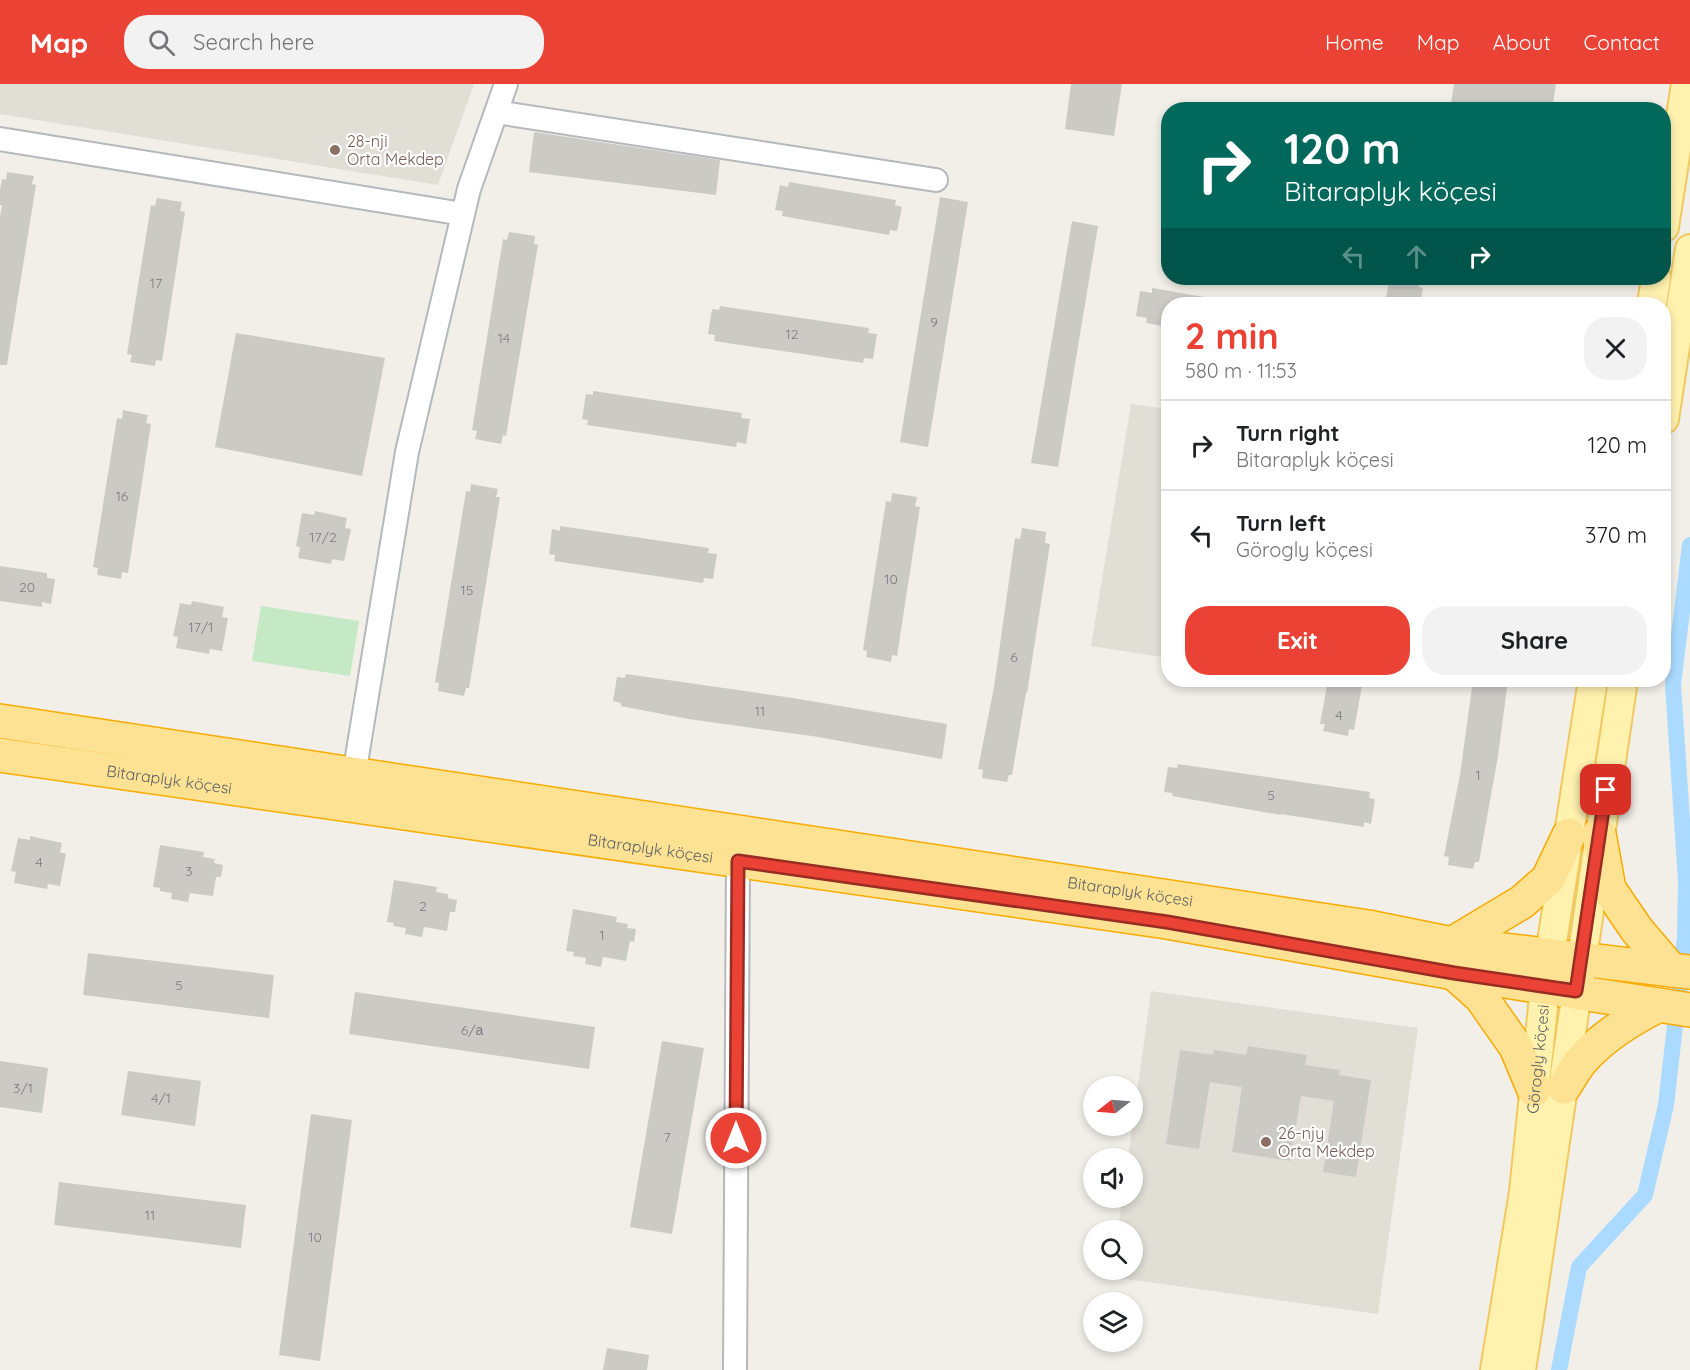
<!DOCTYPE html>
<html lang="en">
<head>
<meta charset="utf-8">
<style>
	:root { --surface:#fff; --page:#f2f2f2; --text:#202124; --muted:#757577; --line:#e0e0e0; --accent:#ea4335 }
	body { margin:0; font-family:Quicksand,sans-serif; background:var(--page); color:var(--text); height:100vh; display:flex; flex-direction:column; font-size:22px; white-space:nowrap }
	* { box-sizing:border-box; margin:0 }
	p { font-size:20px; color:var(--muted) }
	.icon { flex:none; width:33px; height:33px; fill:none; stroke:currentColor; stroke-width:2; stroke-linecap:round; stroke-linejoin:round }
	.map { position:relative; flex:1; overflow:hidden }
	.sheet { position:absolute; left:1161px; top:213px; width:510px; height:390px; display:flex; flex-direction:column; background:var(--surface); border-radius:24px; box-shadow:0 3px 9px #0003 }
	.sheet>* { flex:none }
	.guide { position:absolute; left:1161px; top:18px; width:510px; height:183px; border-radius:24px; box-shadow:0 3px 9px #0003; background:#00695c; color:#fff; overflow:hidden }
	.needle { width:39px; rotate:253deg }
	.controls { position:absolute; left:1083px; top:992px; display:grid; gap:12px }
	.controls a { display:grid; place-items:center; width:60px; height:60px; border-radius:50%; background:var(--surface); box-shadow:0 3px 9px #0003; font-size:30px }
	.pin { position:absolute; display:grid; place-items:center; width:51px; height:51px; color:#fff; margin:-26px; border-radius:12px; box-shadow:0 3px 9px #0006 }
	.me { position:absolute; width:66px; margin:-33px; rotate:0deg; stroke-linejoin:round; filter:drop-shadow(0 0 4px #0008) }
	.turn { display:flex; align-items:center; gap:21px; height:126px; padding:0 24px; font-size:27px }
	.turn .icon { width:78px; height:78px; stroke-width:2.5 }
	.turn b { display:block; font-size:42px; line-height:51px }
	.lanes { display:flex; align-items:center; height:57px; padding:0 24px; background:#0003; justify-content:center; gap:30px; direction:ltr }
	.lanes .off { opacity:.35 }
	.round { display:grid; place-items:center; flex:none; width:63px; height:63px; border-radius:24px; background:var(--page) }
	.headline { display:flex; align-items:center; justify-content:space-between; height:102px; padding:0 24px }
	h1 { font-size:36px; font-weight:800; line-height:45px; color:var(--accent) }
	.primary-button { display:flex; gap:12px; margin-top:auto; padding:12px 24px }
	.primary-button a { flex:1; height:69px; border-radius:24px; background:var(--accent); color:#fff; font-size:24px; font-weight:800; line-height:69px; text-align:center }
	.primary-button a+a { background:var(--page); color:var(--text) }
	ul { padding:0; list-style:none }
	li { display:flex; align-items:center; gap:18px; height:90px; padding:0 24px; border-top:2px solid var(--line) }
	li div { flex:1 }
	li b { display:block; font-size:22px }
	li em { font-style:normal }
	header { display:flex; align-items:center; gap:36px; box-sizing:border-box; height:84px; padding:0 30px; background:var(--accent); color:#fff }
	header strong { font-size:28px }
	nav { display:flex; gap:33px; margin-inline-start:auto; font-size:21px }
	.search { width:420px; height:54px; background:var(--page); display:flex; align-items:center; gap:15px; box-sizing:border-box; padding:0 21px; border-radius:24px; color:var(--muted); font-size:22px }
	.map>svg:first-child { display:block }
</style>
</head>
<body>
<header>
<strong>Map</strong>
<div class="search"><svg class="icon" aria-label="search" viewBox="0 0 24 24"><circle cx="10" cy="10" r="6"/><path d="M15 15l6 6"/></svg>Search here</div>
<nav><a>Home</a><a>Map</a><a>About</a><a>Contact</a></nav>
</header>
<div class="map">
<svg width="1690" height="1286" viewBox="0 0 1690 1286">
	<rect width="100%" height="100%" fill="#f1efe8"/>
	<!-- education -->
	<path fill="#e1ded6" d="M0,0H474L438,101L0,30Z
		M1131,320L1168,325V574L1091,562Z
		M1151,907L1418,944L1378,1230L1111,1193L1112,1185H1132V1146H1118L1122,1113H1132V1074H1128Z"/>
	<!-- green -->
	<path fill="#c5e8c5" d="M261,522L359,537L350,592L252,577Z"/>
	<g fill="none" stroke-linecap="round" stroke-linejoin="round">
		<!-- canal -->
		<path stroke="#aadaff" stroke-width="16" d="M1559,1286L1579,1183L1645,1111L1666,1021L1685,853L1686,797L1673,601L1690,461"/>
	</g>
	<!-- building -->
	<path fill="#cccac5" d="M1071,0H1122L1114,52L1065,45Z
		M1454,0H1556L1552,26H1450Z
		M534,48L720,76L716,111L529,88Z
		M7,88L34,92L32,100L36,101L7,281H0V133L2,121H0V106L2,95L6,96Z
		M789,98L896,116L895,121L902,123L897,147L890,146L889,151L782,132L783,127L775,126L780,101L788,103Z
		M940,113L968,118L928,363L900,358Z
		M157,114L182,118L180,127L185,128L162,277L156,276L155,282L130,278L132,271L127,270L151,121L155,122Z
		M1072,137L1098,142L1058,383L1031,379Z
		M509,148L535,152L534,160L538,161L506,352L503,351L501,360L475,355L477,347L472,346L503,155L507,156Z
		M1396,194L1420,195L1419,203L1423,204L1420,220H1385L1389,197L1395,198Z
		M1152,204L1210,214L1209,220H1168V243L1146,239L1147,234L1136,232L1140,207L1152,209Z
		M720,222L869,244L868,249L877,250L873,275L864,274L863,279L714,257L715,251L708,250L712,225L719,226Z
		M236,249L385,274L362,392L215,363Z
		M593,307L742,329L741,334L750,335L746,360L737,358L736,363L587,341L588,336L582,335L586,310L593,311Z
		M123,326L148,331L146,339L151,340L128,489L122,488L121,495L97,491L98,484L93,483L117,334L122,335Z
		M471,400L498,405L496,413H500L469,604H466L464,612L438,607L439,599L435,598L466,407L470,408Z
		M892,409L917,413L915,422L920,423L897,572L892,571L891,578L866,573L867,567L863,566L886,417L891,418Z
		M315,427L347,434L345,444L351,445L344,477L332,475L331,480L298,474L300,463L296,462L302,429L314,431Z
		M560,442L709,464L708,469L717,470L713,495L704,494L703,499L554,477L555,471L549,470L552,445L560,447Z
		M1022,444L1046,448L1045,459L1050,460L1027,609H1026L1012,691H1009L1007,698L982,694L983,686L978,685L994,603L1015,454L1020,455Z
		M0,482L47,489V494L55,495L51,520L42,518V523L0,517Z
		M192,517L224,523L222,533L228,534L222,567L210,565L209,570L176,564L178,553L173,552L180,519L191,521Z
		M626,590L793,614L947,640L942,675L812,652L688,635L621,622V619L613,617L617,593L625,594Z
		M1328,596H1363L1354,646L1349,645L1348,652L1323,647L1325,640H1320Z
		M1473,596H1508L1498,672L1479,778H1475L1473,785L1448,781L1449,773L1444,772L1460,691Z
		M1178,680L1370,708L1369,714L1375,715L1371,740L1364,738V743L1281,730V731L1172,712L1173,709L1164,708L1168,683L1177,684Z
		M30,752L62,759L60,768L66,770L60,802L48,800L47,805L14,799L16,788L11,787L18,754L30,756Z
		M160,761L204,768L203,773L215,775L214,779L223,781L221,793H216L213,812L190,809L188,818L171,815L172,809L160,807V804L153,803Z
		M394,796L437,803L436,808L448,810V814L457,816L455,828H450L447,847L424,843L422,853L405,850L406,844L393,842L394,839L387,838Z
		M573,825L617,833L616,838L628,840L627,844L636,845L634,858L630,857L626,877L603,873L601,883L585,880L586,874L573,872L574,868L566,867Z
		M88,869L274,891L269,934L83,911Z
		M355,908L595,943L589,985L349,950Z
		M662,957L704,964L672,1150L630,1143Z
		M1248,962L1307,971L1305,981L1340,986L1339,991L1371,996L1356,1093L1323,1088L1334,1017L1301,1012L1290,1077L1232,1068L1242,1003L1210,998L1199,1065L1166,1060L1180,966L1213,971L1214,966L1246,971Z
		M0,977L48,984L42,1029L0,1023Z
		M128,987L201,997L195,1042L121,1031Z
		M311,1030L352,1036L320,1277L279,1271Z
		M59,1098L246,1121L241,1164L54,1141Z
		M607,1264L649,1271L647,1286H603Z"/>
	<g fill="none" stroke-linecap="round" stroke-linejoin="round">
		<defs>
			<path id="minor" d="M496,28L936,96
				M0,55L463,130
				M354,691L407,368L469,105L506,0
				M735,1286L738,777"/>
			<g id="major">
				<path d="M1664,143L1686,0"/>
				<path d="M1652,220L1656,194"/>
				<path d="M1664,335L1690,165"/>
				<path id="s1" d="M1495,1286L1524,1108L1545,903L1593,596"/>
				<path d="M1521,1286C1557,1056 1587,825 1623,596"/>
			</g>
			<g id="highway">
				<path id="s2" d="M0,637L1368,843L1452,860L1690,888"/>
				<path id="s3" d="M0,671L1167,838L1454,889L1690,926"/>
				<path d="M1599,750L1609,805L1637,846L1671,886"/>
				<path d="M1452,860L1522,818L1548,795L1569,751"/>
				<path d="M1454,889L1481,913L1516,963L1534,1006"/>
				<path d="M1564,1003C1570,994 1575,984 1582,976C1603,952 1631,935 1659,921"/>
			</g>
		</defs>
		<!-- minor casing -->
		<use href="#minor" stroke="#b5b8bc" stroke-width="26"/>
		<!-- major casing -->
		<use href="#major" stroke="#f2c960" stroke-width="32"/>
		<!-- highway casing -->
		<use href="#highway" stroke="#f9ab00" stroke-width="36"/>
		<!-- minor -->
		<use href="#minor" stroke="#fff" stroke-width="22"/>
		<!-- major -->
		<use href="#major" stroke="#fff2af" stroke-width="28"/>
		<!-- highway -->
		<use href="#highway" stroke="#fde293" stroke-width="33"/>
	</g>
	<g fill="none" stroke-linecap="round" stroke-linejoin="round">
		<defs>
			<path id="route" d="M736,1054L738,777L1167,838L1454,889L1576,907L1606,706"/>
		</defs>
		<!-- route casing -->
		<use href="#route" stroke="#982c22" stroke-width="15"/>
		<!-- route -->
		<use href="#route" stroke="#ea4335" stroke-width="10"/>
	</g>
	<!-- markers -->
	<g fill="#8d6e63" stroke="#fff" stroke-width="2">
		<circle cx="335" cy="66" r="6"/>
		<circle cx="1266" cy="1058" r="6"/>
	</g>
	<g text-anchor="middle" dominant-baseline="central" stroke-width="4.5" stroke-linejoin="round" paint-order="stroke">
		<!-- number labels -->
		<g font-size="14" fill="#7a7d7f">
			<text x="156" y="199">17</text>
			<text x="934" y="238">9</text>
			<text x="792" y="250">12</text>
			<text x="504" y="254">14</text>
			<text x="122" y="412">16</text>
			<text x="323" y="453">17/2</text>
			<text x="891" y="495">10</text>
			<text x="27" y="503">20</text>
			<text x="467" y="506">15</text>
			<text x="201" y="543">17/1</text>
			<text x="1014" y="573">6</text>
			<text x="760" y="627">11</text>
			<text x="1339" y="631">4</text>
			<text x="1478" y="691">1</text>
			<text x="1271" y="711">5</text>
			<text x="39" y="778">4</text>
			<text x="189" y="787">3</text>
			<text x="423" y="822">2</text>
			<text x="602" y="851">1</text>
			<text x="179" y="901">5</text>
			<text x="472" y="946">6/а</text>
			<text x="23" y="1004">3/1</text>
			<text x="161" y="1014">4/1</text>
			<text x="667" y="1053">7</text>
			<text x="150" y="1131">11</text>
			<text x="315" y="1153">10</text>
		</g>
		<!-- education labels -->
		<g font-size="16" fill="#785e54" stroke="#fff" text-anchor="start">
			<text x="347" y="57">28-nji<tspan x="347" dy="18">Orta Mekdep</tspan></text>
			<text x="1278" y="1049">26-njy<tspan x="1278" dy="18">Orta Mekdep</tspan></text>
		</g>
		<!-- street labels -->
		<g font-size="16" fill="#5f6368" stroke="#fff">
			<text stroke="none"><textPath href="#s3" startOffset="171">Bitaraplyk köçesi</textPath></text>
			<text stroke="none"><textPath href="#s3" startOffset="657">Bitaraplyk köçesi</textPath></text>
			<text stroke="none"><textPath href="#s2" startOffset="1143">Bitaraplyk köçesi</textPath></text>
			<text stroke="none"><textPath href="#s1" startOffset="314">Görogly köçesi</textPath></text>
		</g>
	</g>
</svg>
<div class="controls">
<a><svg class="needle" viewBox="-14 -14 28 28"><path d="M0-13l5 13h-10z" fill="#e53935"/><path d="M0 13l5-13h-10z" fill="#757577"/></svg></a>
<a><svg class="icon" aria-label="sound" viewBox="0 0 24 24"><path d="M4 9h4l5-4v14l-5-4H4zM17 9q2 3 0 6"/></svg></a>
<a><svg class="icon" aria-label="search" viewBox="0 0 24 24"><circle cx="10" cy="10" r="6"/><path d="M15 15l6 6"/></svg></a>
<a><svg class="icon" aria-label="layers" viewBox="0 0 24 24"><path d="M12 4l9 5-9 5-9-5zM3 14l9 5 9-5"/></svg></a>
</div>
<div class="pin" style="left:1606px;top:706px;background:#d93025"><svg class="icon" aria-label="arrive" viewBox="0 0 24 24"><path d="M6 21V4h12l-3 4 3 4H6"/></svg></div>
<svg class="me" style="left:736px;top:1054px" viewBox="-20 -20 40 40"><circle r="17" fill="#ea4335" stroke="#fff" stroke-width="3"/><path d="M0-11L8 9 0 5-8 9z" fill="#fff"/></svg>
<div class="guide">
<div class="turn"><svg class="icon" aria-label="right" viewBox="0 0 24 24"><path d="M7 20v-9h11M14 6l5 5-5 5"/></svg><div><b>120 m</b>Bitaraplyk köçesi</div></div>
<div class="lanes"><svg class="icon off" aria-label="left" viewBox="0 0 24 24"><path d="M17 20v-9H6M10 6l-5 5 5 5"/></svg><svg class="icon off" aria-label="ahead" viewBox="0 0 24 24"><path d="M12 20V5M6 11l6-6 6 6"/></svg><svg class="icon" aria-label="right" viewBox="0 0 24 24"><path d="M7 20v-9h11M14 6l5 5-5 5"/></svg></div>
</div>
<section class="sheet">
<div class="headline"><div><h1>2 min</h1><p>580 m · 11:53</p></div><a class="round"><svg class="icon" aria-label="close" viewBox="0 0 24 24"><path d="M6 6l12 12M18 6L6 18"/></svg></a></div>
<ul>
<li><svg class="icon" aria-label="right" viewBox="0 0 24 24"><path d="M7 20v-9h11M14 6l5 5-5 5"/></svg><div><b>Turn right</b><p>Bitaraplyk köçesi</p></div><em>120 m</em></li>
<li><svg class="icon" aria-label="left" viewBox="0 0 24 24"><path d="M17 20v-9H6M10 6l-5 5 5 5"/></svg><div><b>Turn left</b><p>Görogly köçesi</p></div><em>370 m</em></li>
</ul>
<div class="primary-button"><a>Exit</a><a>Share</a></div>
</section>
</div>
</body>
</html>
